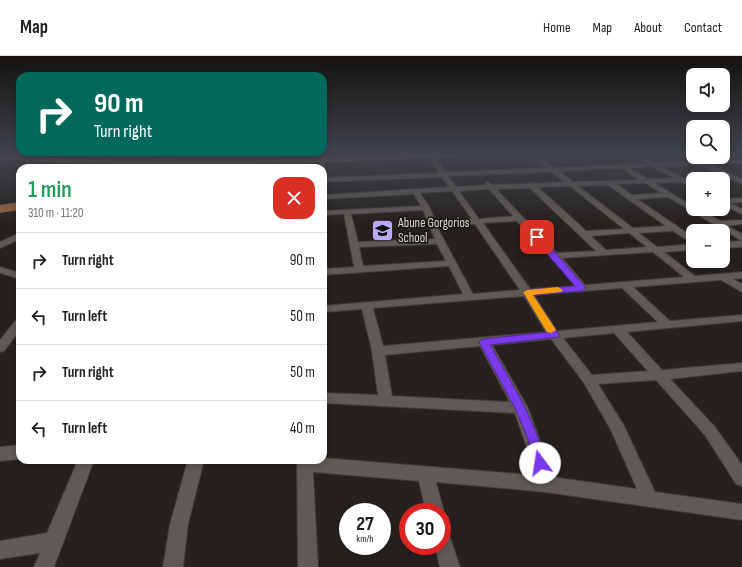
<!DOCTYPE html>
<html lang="en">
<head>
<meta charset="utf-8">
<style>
	:root { --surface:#fff; --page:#f2f2f2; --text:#222; --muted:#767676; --line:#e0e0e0 }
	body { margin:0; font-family:"Sofia Sans Condensed",sans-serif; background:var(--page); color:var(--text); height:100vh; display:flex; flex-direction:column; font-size:15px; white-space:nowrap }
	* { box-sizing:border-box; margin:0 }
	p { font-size:13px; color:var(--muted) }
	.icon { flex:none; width:22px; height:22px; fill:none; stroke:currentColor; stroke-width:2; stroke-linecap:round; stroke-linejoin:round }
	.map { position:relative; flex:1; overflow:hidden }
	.side { position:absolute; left:16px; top:108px; width:311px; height:300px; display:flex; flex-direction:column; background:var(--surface); border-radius:12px; box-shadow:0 2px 6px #0003 }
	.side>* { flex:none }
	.banner { position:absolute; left:16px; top:16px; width:311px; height:84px; border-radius:12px; box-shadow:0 2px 6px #0003; background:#00695c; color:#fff; overflow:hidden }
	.controls { position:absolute; left:686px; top:12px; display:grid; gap:8px }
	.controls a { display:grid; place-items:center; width:44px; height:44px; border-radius:8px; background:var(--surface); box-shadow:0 2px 6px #0003; font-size:20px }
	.speed { position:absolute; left:339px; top:447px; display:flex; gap:8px; font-size:20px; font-weight:700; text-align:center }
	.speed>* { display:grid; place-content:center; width:52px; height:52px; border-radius:50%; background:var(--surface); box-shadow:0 2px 6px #0003; line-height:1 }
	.speed small { font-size:10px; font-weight:400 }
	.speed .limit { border:6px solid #d22; background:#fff; color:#111 }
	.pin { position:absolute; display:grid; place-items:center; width:34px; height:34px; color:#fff; margin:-17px; border-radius:8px; box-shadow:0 2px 6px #0006 }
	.me { position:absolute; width:44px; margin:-22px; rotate:346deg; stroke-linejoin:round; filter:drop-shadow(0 0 3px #0008) }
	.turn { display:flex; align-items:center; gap:14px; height:84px; padding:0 12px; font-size:18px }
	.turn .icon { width:52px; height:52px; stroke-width:2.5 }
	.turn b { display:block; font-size:28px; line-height:34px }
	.round { display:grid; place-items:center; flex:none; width:42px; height:42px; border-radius:12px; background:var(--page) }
	.overview { display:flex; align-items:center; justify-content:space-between; height:68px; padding:0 12px }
	h1 { font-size:24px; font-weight:600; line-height:30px; color:#1e9e55 }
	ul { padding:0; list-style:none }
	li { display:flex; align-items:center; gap:12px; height:56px; padding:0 12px; border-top:1px solid var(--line) }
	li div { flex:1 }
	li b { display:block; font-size:15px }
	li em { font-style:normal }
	header { display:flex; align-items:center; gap:24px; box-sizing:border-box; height:56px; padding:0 20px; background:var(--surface); border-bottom:1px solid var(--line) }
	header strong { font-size:19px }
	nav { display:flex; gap:22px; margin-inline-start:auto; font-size:14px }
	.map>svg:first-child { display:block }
</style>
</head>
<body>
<header>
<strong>Map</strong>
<nav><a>Home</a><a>Map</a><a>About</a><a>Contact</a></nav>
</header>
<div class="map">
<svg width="742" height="511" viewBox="0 0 742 511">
	<rect width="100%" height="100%" fill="#26211e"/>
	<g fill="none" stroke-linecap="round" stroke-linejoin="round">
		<!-- river -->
		<path fill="#966542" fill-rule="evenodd" d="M172,98H183C172,110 150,112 135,112L136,110Z
			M20,146V154L0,157V149Z"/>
		<defs>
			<path id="minor" d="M15,98H23L0,105V101Z
				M120,98H127L113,105L108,104Z
				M319,98H325V113L320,112Z
				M429,98H432L446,116L547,112L530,98H536L554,112L647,107L631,98H638L655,107L742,103V107L710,108L742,123V128L701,109L662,111L693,127V132L681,126L654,127L693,150V153H699L720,165L742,164V168L727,170L742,178V185L668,141L637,143L693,181V188L673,175L639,177L657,191L693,188V194L664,196L695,220L742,216V222L733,223L742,228V236L721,224L633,231L670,265L742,259V265L627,276L662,314L742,307V315L670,323L715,371L742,409V430L736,428L705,379L656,324L598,328L623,368L655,436L742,448V464L545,436L436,426L444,456L442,460V456H426L419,425L313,416L318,511H298L297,404H323V402L545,420L637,433L611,374L584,327L551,283L492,289L528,352L548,407L546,412L540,414L534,412L532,407L515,357L323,347V337L378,339L372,295L362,253L323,256V250L463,238L449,210L323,219V213L354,211L344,158L323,159V155L421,150L414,138L324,143L323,139L449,131L442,121L323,126V122L439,117L427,99ZM653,111L674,122L648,123L629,112ZM621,112L639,124L573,126L559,115ZM551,116L565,126L493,129L488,126L486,127L485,129L456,131L448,120ZM645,127L662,137L632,139L617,128ZM608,129L666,170L633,172L578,130ZM570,130L624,173L586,175L538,131ZM530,132L596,195L557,197L496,133ZM489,133L513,160L479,163L459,135ZM452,135L472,163L435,166L430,152L420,137ZM423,154L435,183L358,186L351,158ZM517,165L552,202L575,230L530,233L483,167ZM475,168L520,234L473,238L437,171ZM629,177L647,191L606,194L591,180ZM437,188L446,205L363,210L359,191ZM653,196L684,221L585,229L562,202ZM622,232L658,266L557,275L534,239ZM524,240L546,276L383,290L373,252ZM614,277L648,315L592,319L563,282ZM480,290L510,346L392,340L385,299Z
				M173,104L178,105L168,112H160Z
				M280,104L285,105L284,112H278Z
				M742,142V146L730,147L742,153V158L723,149V143Z
				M20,177V183L0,192V186Z
				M742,185V191L723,192V186Z
				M0,211L20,217V223L0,217Z
				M20,262V274L4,295L0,296V284L16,264Z
				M20,389V403L0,405V391Z
				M78,404H94L54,511H34L40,497L0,503V485L47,477Z
				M188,404H204L188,468L183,511H163L170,468Z
				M442,472L448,475L460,511H440L435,490H442Z"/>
			<path id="major" d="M0,98C142,111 285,104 427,98H463L460,100C307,107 153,116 0,102Z"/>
		</defs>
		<!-- minor casing -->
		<use href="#minor" stroke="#3f3b39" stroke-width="2"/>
		<!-- major casing -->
		<use href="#major" stroke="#3f3b39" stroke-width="2"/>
		<!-- minor -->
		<use href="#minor" fill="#605a56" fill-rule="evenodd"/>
		<!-- major -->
		<use href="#major" fill="#a46c3f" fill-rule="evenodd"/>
	</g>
	<!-- sky -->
	<linearGradient id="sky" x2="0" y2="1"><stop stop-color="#151210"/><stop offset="0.58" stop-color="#41434c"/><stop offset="1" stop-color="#41434c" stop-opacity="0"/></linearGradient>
	<rect width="742" height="169" fill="url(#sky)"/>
	<!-- route -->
	<path fill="#7c3aed" stroke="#51269a" d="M534,179H540L586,232L582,235L533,239L559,279L558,281L490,289C512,327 535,364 546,407L544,411L540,413L535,411L528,383L515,352L479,286L484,283L548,276L523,236L527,234L575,230L534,183Z"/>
	<!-- slow -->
	<path fill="#f59e0b" d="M558,231L563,234L561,236L533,239L556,274L551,277L547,276L523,236L527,234Z"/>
	<!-- icons -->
	<defs>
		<symbol id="school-square" viewBox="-11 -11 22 22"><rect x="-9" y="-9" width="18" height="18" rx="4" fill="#b8abf7" stroke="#1c1815"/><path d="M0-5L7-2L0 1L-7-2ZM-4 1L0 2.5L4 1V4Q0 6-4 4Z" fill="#111"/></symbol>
	</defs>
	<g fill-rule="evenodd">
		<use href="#school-square" x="370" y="162" width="25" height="25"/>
	</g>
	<g text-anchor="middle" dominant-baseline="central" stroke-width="3.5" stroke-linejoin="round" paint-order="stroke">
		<!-- far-poi labels -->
		<g font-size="13" fill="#d8d5d3" stroke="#1c1815" text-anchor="start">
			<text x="398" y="167">Abune Gorgorios<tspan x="398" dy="15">School</tspan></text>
		</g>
	</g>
</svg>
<div class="controls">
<a><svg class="icon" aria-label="sound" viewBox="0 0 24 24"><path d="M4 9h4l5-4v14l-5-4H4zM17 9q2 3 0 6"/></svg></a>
<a><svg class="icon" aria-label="search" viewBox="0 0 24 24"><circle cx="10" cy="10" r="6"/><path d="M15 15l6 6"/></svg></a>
<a>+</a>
<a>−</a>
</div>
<div class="speed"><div>27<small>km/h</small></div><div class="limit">30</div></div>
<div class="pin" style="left:537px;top:181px;background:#d93025"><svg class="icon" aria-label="arrive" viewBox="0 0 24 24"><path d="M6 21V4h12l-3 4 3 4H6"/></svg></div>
<svg class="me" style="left:540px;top:407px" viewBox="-20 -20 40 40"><circle r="19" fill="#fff"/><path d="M0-13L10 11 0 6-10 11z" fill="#7c3aed"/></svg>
<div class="banner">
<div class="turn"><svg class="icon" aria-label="right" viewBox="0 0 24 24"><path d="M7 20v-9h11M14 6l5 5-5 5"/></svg><div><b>90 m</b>Turn right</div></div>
</div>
<section class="side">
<div class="overview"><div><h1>1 min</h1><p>310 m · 11:20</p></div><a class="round" style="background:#d93025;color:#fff"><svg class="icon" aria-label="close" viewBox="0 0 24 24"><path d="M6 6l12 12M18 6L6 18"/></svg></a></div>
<ul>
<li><svg class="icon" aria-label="right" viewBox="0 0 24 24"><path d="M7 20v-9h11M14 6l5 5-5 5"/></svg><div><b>Turn right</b></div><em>90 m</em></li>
<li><svg class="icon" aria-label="left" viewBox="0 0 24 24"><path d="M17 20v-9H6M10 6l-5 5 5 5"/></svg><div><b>Turn left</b></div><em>50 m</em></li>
<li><svg class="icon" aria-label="right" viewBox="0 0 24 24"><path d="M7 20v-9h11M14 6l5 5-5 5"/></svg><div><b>Turn right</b></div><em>50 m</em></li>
<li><svg class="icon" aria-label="left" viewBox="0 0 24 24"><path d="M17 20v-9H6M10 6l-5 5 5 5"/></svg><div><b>Turn left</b></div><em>40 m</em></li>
</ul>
</section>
</div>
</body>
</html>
